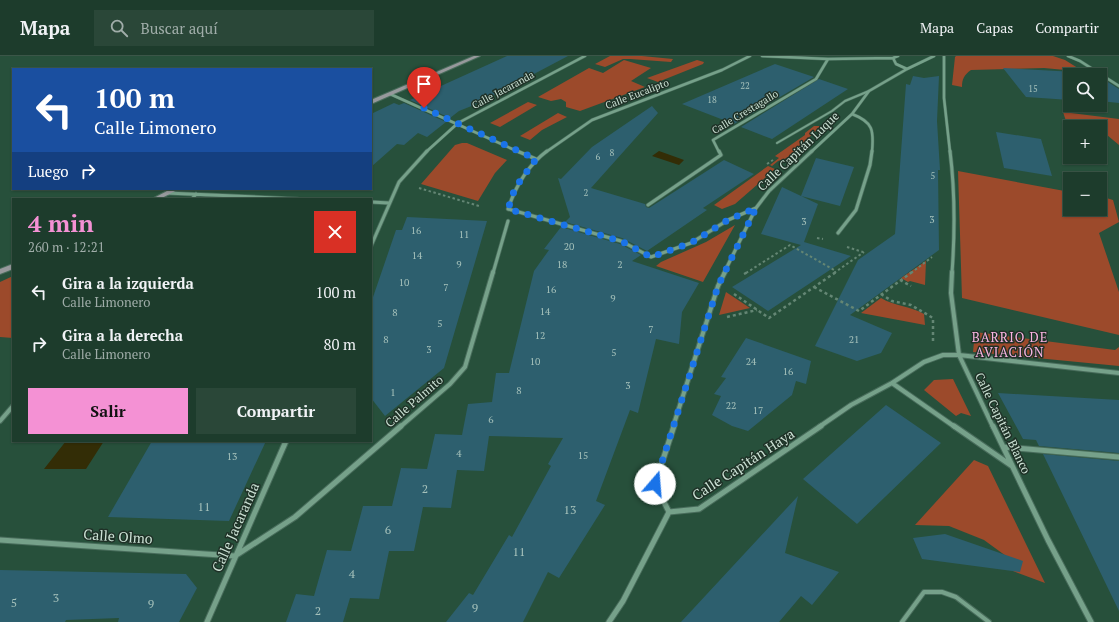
<!DOCTYPE html>
<html lang="es">
<head>
<meta charset="utf-8">
<style>
	:root { --surface:#1d3c2c; --page:#2a4738; --text:#f1f3f6; --muted:#a0ada9; --line:#3b5648; --accent:#f491d4 }
	body { margin:0; font-family:"PT Serif",serif; background:var(--page); color:var(--text); height:100vh; display:flex; flex-direction:column; font-size:15px; white-space:nowrap }
	* { box-sizing:border-box; margin:0 }
	p { font-size:13px; color:var(--muted) }
	.icon { flex:none; width:22px; height:22px; fill:none; stroke:currentColor; stroke-width:2; stroke-linecap:round; stroke-linejoin:round }
	.map { position:relative; flex:1; overflow:hidden }
	.panel { position:absolute; left:12px; top:142px; width:360px; height:244px; display:flex; flex-direction:column; background:var(--surface); border-radius:0px; box-shadow:0 1px 3px #0004,0 0 0 1px var(--line) }
	.panel>* { flex:none }
	.top-card { position:absolute; left:12px; top:12px; width:360px; height:122px; border-radius:0px; box-shadow:0 1px 3px #0004,0 0 0 1px var(--line); background:#1a4fa0; color:#fff; overflow:hidden }
	.controls { position:absolute; left:1063px; top:12px; display:grid; gap:8px }
	.controls a { display:grid; place-items:center; width:44px; height:44px; border-radius:0px; background:var(--surface); box-shadow:0 1px 3px #0004,0 0 0 1px var(--line); font-size:20px }
	.pin { position:absolute; display:grid; place-items:center; width:34px; height:34px; color:#fff; margin:-41px -17px; border-radius:50% 50% 50% 0; rotate:-45deg; box-shadow:0 0 4px #0007 }
	.pin .icon { rotate:45deg }
	.me { position:absolute; width:44px; margin:-22px; rotate:18deg; stroke-linejoin:round; filter:drop-shadow(0 0 3px #0008) }
	.turn { display:flex; align-items:center; gap:14px; height:84px; padding:0 16px; font-size:18px }
	.turn .icon { width:52px; height:52px; stroke-width:2.5 }
	.turn b { display:block; font-size:28px; line-height:34px }
	.then { display:flex; align-items:center; height:38px; padding:0 16px; background:#0003; gap:8px; font-size:15px }
	.round { display:grid; place-items:center; flex:none; width:42px; height:42px; border-radius:0px; background:var(--page) }
	.headline { display:flex; align-items:center; justify-content:space-between; height:68px; padding:0 16px }
	h1 { font-size:24px; font-weight:700; line-height:30px; color:var(--accent) }
	.action { display:flex; gap:8px; margin-top:auto; padding:8px 16px }
	.action a { flex:1; height:46px; border-radius:0px; background:var(--accent); color:#111; font-size:16px; font-weight:700; line-height:46px; text-align:center }
	.action a+a { background:var(--page); color:var(--text) }
	ul { padding:0; list-style:none }
	li { display:flex; align-items:center; gap:12px; height:52px; padding:0 16px }
	li div { flex:1 }
	li b { display:block; font-size:15px }
	li em { font-style:normal }
	header { display:flex; align-items:center; gap:24px; box-sizing:border-box; height:56px; padding:0 20px; background:var(--surface); border-bottom:1px solid var(--line) }
	header strong { font-size:19px }
	nav { display:flex; gap:22px; margin-inline-start:auto; font-size:14px }
	.search { width:280px; height:36px; background:var(--page); display:flex; align-items:center; gap:10px; box-sizing:border-box; padding:0 14px; border-radius:0px; color:var(--muted); font-size:15px }
	.map>svg:first-child { display:block }
</style>
</head>
<body>
<header>
<strong>Mapa</strong>
<div class="search"><svg class="icon" aria-label="search" viewBox="0 0 24 24"><circle cx="10" cy="10" r="6"/><path d="M15 15l6 6"/></svg>Buscar aquí</div>
<nav><a>Mapa</a><a>Capas</a><a>Compartir</a></nav>
</header>
<div class="map">
<svg width="1119" height="566" viewBox="0 0 1119 566">
	<rect width="100%" height="100%" fill="#27503b"/>
	<!-- green -->
	<path fill="#9c4a2b" d="M610,0H642L673,3L671,6L630,3H623L605,11L595,8Z
		M956,0H1053L1065,4L1089,19H1082L1076,15L1044,12L971,14C964,19 962,23 962,31L952,29L955,1Z
		M624,4L651,12L631,25L645,31L580,55L566,51V46L561,43L551,45L538,41L589,12L603,17Z
		M697,4L704,6L703,8L658,26L647,22Z
		M528,46L537,49L500,71L490,67Z
		M1063,56L1119,63V89L1107,79L1100,77V71H1070V74H1069Z
		M558,57L567,61L542,74L530,84L520,80Z
		M814,70H821L787,102L778,105L772,110L770,109L779,102L775,100L805,79V77Z
		M462,87H467L507,104L495,117L478,145L421,128L455,89Z
		M768,110L775,113L735,148L722,153L714,149Z
		M958,115L1070,136V153H1100V140L1113,144L1119,166L1099,177L1119,236V279L962,242Z
		M735,169L703,226L656,210L661,206L706,186Z
		M926,205L925,229L910,225L908,226L901,222Z
		M13,220V282L0,281V226Z
		M726,236L750,252L719,259Z
		M881,242C894,250 910,250 924,258L925,269L861,257Z
		M975,276L1115,294L1119,291V310L973,296Z
		M953,323L971,360L961,357L956,360L924,334L934,324Z
		M974,404L988,410L1045,527L1013,515L1006,500L984,484L949,470L915,469Z"/>
	<!-- water -->
	<path fill="#332d06" d="M659,95L684,104L679,109L652,100Z
		M66,385H104L86,413H44Z"/>
	<!-- building -->
	<path fill="#2d5f6e" d="M507,0H568L479,47L459,55L450,62L410,44Z
		M775,8L814,21L734,68L682,48Z
		M1003,12L1094,17L1097,19H1070V44L1026,41Z
		M913,20L924,22L939,20L937,65L940,114H938L939,194L850,259L892,277L881,297L857,305L815,290L858,204L895,178L906,28L910,29Z
		M1100,21L1119,33V47L1100,45Z
		M819,23L848,33L772,83L741,71Z
		M394,47L399,49L404,47L446,66L427,81L418,77L404,89L397,88L371,111V58Z
		M652,50L658,57L591,132L645,148L646,151L649,152L724,104L754,118L703,152L707,154L647,195L622,182L565,166L570,161L558,122L561,123L592,91Z
		M996,76L1041,83L1052,120L1004,112Z
		M816,102L854,111L840,150L801,140Z
		M782,131L818,148L804,186L851,200L768,255L732,231L801,189L761,178Z
		M407,161L487,165L444,312L385,360L371,342V247L396,174H402Z
		M561,171L620,188L641,199L632,205L699,227L682,256L679,288L656,283L638,357L630,354L596,445L605,449L559,522L548,516L523,566H446L469,537L473,539L509,479L512,481L551,410L548,408L563,382L489,380L484,415L457,414L451,452L423,451L414,495H389L379,543L350,542L343,566H286L296,538L314,540L327,494L351,495L363,450H392L401,412L427,413L435,378L462,379L468,348L492,346L496,317H509L534,215L549,194L544,193Z
		M746,282L811,305L806,328L796,325L792,339L748,375L732,370L712,359L721,340L714,338L726,322L721,321Z
		M998,337L1119,344V397L1039,390L1036,384L1023,383Z
		M886,349L941,387L857,468L803,423Z
		M152,385H266L229,465L108,461Z
		M1043,398L1119,405V555Z
		M798,440L785,497L839,516L812,549L801,540L779,566H681Z
		M945,478L1023,505L1020,516L922,503L913,482Z
		M0,514L186,518L197,532L179,566H118L119,562L66,564L65,566H0Z"/>
	<g fill="none" stroke-linecap="round" stroke-linejoin="round">
		<defs>
			<path id="lane-far1" d="M777,87L832,55L845,45L869,35"/>
			<path id="lane" d="M902,566L924,536H942L956,541L989,566"/>
			<path id="street-far3" d="M762,0L828,3L893,2L898,0
				M944,0V42L950,96
				M1068,0L1080,5L1119,30
				M907,13L934,0
				M390,38L519,96
				M852,58C873,66 874,74 872,96
				M426,96L458,67L585,0
				M546,96L592,64L722,14L750,0
				M719,96L713,84L816,23L828,3
				M811,96L852,58L869,35L907,13L896,8L893,2"/>
			<path id="street-far2" d="M517,95L536,103
				M547,95C527,110 516,129 508,153L621,185L651,201L691,187L728,164L756,152
				M950,95C955,135 955,176 952,217
				M167,137L298,143
				M192,143L196,138
				M371,146L389,147
				M648,149L721,99L719,95
				M838,177L856,154L870,109L872,95
				M371,190L399,126L427,95
				M493,217L508,165
				M724,217L756,152L769,135L812,95"/>
			<path id="street-far1" d="M952,216L951,237L959,299L993,371
				M892,327L955,371
				M0,365L13,350
				M400,371L450,328L465,311L493,216
				M673,371L718,230L725,216
				M819,371L851,349L892,327L924,306L943,299H959L1119,317"/>
			<path id="street" d="M954,370L1012,410
				M993,370L1048,484L1091,566
				M1004,391L1119,401
				M669,456L655,428L674,370
				M669,456L699,453L821,370
				M0,484L235,500
				M235,500L295,461L401,370
				M207,566L286,385
				M609,566L623,545L669,456"/>
			<path id="secondary" d="M474,0H480L371,48V44Z
				M171,133H179L160,143H152Z
				M13,208V213L0,218V213Z"/>
		</defs>
		<!-- lane-far1 casing -->
		<use href="#lane-far1" stroke="#486c5b" stroke-width="3"/>
		<!-- lane casing -->
		<use href="#lane" stroke="#486c5b" stroke-width="6"/>
		<!-- street-far3 casing -->
		<use href="#street-far3" stroke="#486c5b" stroke-width="3.5"/>
		<!-- street-far2 casing -->
		<use href="#street-far2" stroke="#486c5b" stroke-width="4.5"/>
		<!-- street-far1 casing -->
		<use href="#street-far1" stroke="#486c5b" stroke-width="6"/>
		<!-- street casing -->
		<use href="#street" stroke="#486c5b" stroke-width="7"/>
		<!-- secondary casing -->
		<use href="#secondary" stroke="#486c5b" stroke-width="2"/>
		<!-- path-far1 -->
		<path stroke="#648674" stroke-width="2" stroke-dasharray="2.5 2.5" stroke-linecap="butt" d="M767,108L773,104
			M419,132L479,150
			M817,182L823,183
			M847,191L863,196
			M746,217L790,189L836,215
			M834,217L864,196
			M911,217L932,201"/>
		<!-- path -->
		<path stroke="#648674" stroke-width="2.5" stroke-dasharray="3 3" stroke-linecap="butt" d="M744,218L748,216
			M900,224L911,230
			M814,231L859,255L912,216
			M734,238L769,262L836,216
			M881,238L892,245L911,249L933,262V285
			M727,261L757,254"/>
		<!-- lane-far1 -->
		<use href="#lane-far1" stroke="#76a18a" stroke-width="2"/>
		<!-- lane -->
		<use href="#lane" stroke="#76a18a" stroke-width="4"/>
		<!-- street-far3 -->
		<use href="#street-far3" stroke="#76a18a" stroke-width="2.5"/>
		<!-- street-far2 -->
		<use href="#street-far2" stroke="#76a18a" stroke-width="3"/>
		<!-- street-far1 -->
		<use href="#street-far1" stroke="#76a18a" stroke-width="4"/>
		<!-- street -->
		<use href="#street" stroke="#76a18a" stroke-width="5"/>
		<!-- secondary -->
		<use href="#secondary" fill="#97999c" fill-rule="evenodd"/>
	</g>
	<g fill="none" stroke-linecap="round" stroke-linejoin="round">
		<!-- route -->
		<path stroke="#1a73e8" stroke-width="7" stroke-dasharray="0 12.6" d="M424,52L536,103L515,132L508,153L621,185L651,201L691,187L728,164L756,152L718,230L655,428"/>
	</g>
	<g text-anchor="middle" dominant-baseline="central" stroke-width="3" stroke-linejoin="round" paint-order="stroke">
		<!-- far-number labels -->
		<g font-size="9" fill="#a4c0ba">
			<text x="745" y="30">22</text>
			<text x="1033" y="33">15</text>
			<text x="712" y="44">18</text>
			<text x="612" y="97">8</text>
			<text x="598" y="101">6</text>
			<text x="933" y="120">5</text>
			<text x="586" y="137">2</text>
		</g>
		<!-- far-street labels -->
		<g font-size="10" fill="#cbe1d4" stroke="#1f3127">
			<text transform="translate(503 34) rotate(-28)">Calle Jacaranda</text>
			<text transform="translate(637 38) rotate(-21)">Calle Eucalipto</text>
			<text transform="translate(745 56) rotate(-31)">Calle Crestagallo</text>
		</g>
		<!-- number labels -->
		<g font-size="10" fill="#a4c0ba">
			<text x="932" y="163">3</text>
			<text x="804" y="165">3</text>
			<text x="416" y="174">16</text>
			<text x="464" y="178">11</text>
			<text x="569" y="190">20</text>
			<text x="417" y="199">14</text>
			<text x="459" y="208">9</text>
			<text x="562" y="208">18</text>
			<text x="620" y="208">2</text>
			<text x="404" y="226">10</text>
			<text x="446" y="231">7</text>
			<text x="551" y="233">16</text>
			<text x="613" y="242">9</text>
			<text x="545" y="255">14</text>
			<text x="395" y="256">8</text>
			<text x="440" y="267">5</text>
			<text x="651" y="273">7</text>
			<text x="540" y="279">12</text>
			<text x="386" y="283">8</text>
			<text x="854" y="283">21</text>
			<text x="429" y="293">3</text>
			<text x="614" y="296">5</text>
			<text x="535" y="305">10</text>
			<text x="751" y="305">24</text>
			<text x="788" y="315">16</text>
			<text x="628" y="329">3</text>
			<text x="519" y="334">8</text>
			<text x="393" y="336">1</text>
			<text x="731" y="349">22</text>
			<text x="758" y="354">17</text>
			<text x="491" y="363">6</text>
			<text x="459" y="397">4</text>
			<text x="583" y="399">15</text>
			<text x="232" y="400">13</text>
		</g>
		<!-- street labels -->
		<g font-size="12" fill="#cbe1d4" stroke="#1f3127">
			<text transform="translate(798 95) rotate(-44)">Calle Capitán Luque</text>
			<text transform="translate(414 345) rotate(-41)">Calle Palmito</text>
			<text transform="translate(1003 367) rotate(64)">Calle Capitán Blanco</text>
		</g>
		<!-- near-number labels -->
		<g font-size="12" fill="#a4c0ba">
			<text x="425" y="432">2</text>
			<text x="204" y="450">11</text>
			<text x="570" y="453">13</text>
			<text x="388" y="473">6</text>
			<text x="519" y="495">11</text>
			<text x="352" y="517">4</text>
			<text x="56" y="541">3</text>
			<text x="14" y="546">5</text>
			<text x="151" y="547">9</text>
			<text x="475" y="551">9</text>
			<text x="318" y="554">2</text>
		</g>
		<!-- neighbourhood labels -->
		<g font-size="13" letter-spacing="1" fill="#f9b3e1" stroke="#1f3127">
			<text x="1010" y="281">BARRIO DE<tspan x="1010" dy="15">AVIACIÓN</tspan></text>
		</g>
		<!-- near-street labels -->
		<g font-size="14" fill="#cbe1d4" stroke="#1f3127">
			<text transform="translate(743 408) rotate(-33)">Calle Capitán Haya</text>
			<text transform="translate(235 471) rotate(-66)">Calle Jacaranda</text>
			<text transform="translate(118 480) rotate(4)">Calle Olmo</text>
		</g>
	</g>
</svg>
<div class="controls">
<a><svg class="icon" aria-label="search" viewBox="0 0 24 24"><circle cx="10" cy="10" r="6"/><path d="M15 15l6 6"/></svg></a>
<a>+</a>
<a>−</a>
</div>
<div class="pin" style="left:424px;top:52px;background:#d93025"><svg class="icon" aria-label="arrive" viewBox="0 0 24 24"><path d="M6 21V4h12l-3 4 3 4H6"/></svg></div>
<svg class="me" style="left:655px;top:428px" viewBox="-20 -20 40 40"><circle r="19" fill="#fff"/><path d="M0-13L10 11 0 6-10 11z" fill="#1a73e8"/></svg>
<div class="top-card">
<div class="turn"><svg class="icon" aria-label="left" viewBox="0 0 24 24"><path d="M17 20v-9H6M10 6l-5 5 5 5"/></svg><div><b>100 m</b>Calle Limonero</div></div>
<div class="then">Luego<svg class="icon" aria-label="right" viewBox="0 0 24 24"><path d="M7 20v-9h11M14 6l5 5-5 5"/></svg></div>
</div>
<section class="panel">
<div class="headline"><div><h1>4 min</h1><p>260 m · 12:21</p></div><a class="round" style="background:#d93025;color:#fff"><svg class="icon" aria-label="close" viewBox="0 0 24 24"><path d="M6 6l12 12M18 6L6 18"/></svg></a></div>
<ul>
<li><svg class="icon" aria-label="left" viewBox="0 0 24 24"><path d="M17 20v-9H6M10 6l-5 5 5 5"/></svg><div><b>Gira a la izquierda</b><p>Calle Limonero</p></div><em>100 m</em></li>
<li><svg class="icon" aria-label="right" viewBox="0 0 24 24"><path d="M7 20v-9h11M14 6l5 5-5 5"/></svg><div><b>Gira a la derecha</b><p>Calle Limonero</p></div><em>80 m</em></li>
</ul>
<div class="action"><a>Salir</a><a>Compartir</a></div>
</section>
</div>
</body>
</html>
